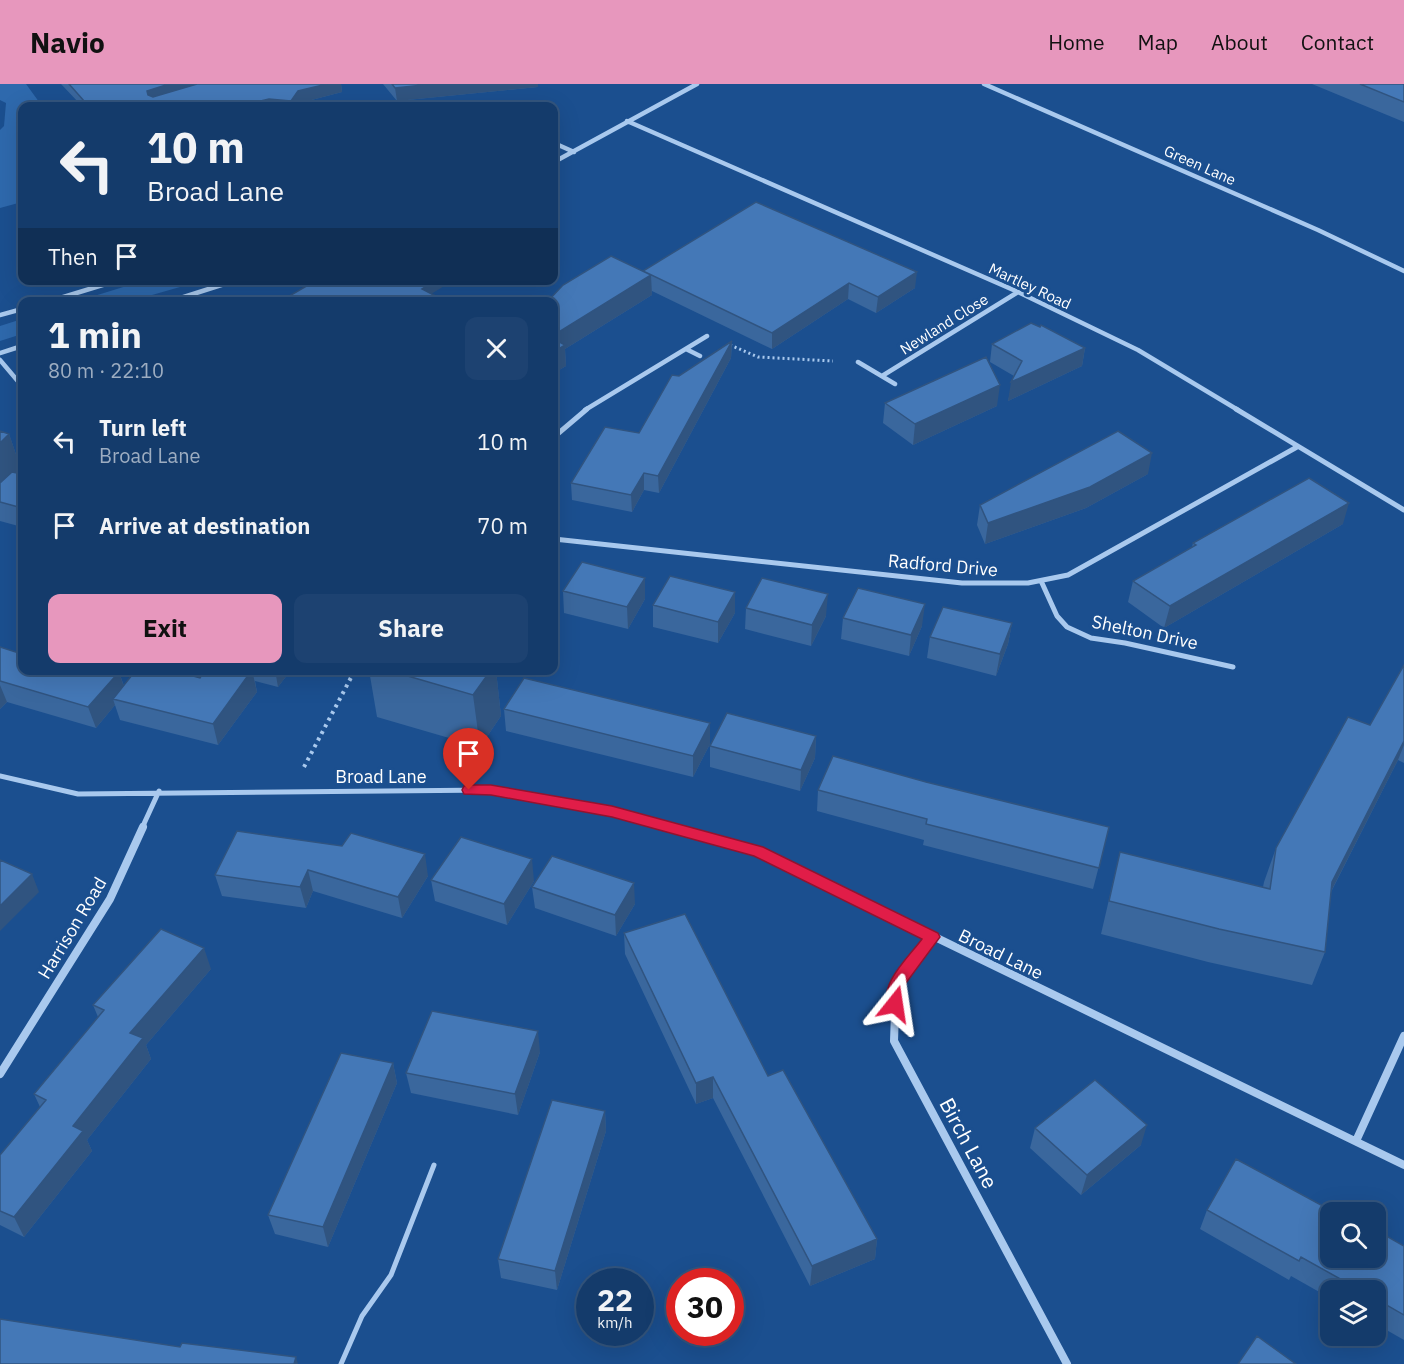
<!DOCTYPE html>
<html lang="en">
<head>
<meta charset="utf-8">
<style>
	:root { --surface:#143b6b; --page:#1d4271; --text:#f1f3f6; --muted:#9dadc1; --line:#33557e; --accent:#e797bd }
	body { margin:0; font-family:"IBM Plex Sans",sans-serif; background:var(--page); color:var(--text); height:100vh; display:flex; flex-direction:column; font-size:22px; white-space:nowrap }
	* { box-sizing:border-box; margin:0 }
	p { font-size:20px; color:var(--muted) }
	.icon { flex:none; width:33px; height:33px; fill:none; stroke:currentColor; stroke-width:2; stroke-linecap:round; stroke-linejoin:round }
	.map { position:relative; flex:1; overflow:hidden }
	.panel { position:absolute; left:18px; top:213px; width:540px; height:378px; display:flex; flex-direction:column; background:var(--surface); border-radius:12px; box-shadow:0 6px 24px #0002,0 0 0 2px var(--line) }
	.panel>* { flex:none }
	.guide { position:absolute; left:18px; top:18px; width:540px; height:183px; border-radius:12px; box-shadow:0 6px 24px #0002,0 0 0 2px var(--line); background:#143b6b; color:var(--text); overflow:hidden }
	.controls { position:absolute; left:1320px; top:1118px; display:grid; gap:12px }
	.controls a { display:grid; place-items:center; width:66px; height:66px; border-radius:12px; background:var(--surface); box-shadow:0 6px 24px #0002,0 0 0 2px var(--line); font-size:30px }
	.speed { position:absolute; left:576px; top:1184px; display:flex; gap:12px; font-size:30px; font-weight:700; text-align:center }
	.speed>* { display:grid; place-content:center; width:78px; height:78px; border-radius:50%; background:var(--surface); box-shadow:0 6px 24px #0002,0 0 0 2px var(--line); line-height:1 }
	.speed small { font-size:15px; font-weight:400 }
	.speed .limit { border:9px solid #d22; background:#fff; color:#111 }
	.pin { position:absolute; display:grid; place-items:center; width:51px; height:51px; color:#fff; margin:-62px -26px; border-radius:50% 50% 50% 0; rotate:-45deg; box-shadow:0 0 6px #0007 }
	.pin .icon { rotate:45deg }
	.me { position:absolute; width:66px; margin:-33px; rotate:15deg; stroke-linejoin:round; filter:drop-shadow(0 0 4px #0008) }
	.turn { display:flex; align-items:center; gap:21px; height:126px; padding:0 30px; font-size:27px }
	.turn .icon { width:78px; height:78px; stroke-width:2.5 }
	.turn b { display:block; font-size:42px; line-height:51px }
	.then { display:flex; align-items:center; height:57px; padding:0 30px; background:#0003; gap:12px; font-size:22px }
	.round { display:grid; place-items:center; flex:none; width:63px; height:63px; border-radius:12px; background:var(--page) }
	.headline { display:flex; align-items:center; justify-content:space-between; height:102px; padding:0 30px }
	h1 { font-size:36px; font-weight:700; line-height:45px }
	.cta { display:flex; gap:12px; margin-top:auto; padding:12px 30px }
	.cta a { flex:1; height:69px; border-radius:12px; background:var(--accent); color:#111; font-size:24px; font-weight:700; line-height:69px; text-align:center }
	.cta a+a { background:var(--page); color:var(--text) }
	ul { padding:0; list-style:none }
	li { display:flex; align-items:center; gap:18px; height:84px; padding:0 30px }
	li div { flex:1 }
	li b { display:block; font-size:22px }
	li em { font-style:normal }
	header { display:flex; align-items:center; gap:36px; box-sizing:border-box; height:84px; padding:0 30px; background:var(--accent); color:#111 }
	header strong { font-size:28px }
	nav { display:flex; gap:33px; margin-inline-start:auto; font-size:21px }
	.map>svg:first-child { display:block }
</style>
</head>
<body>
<header>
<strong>Navio</strong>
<nav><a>Home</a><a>Map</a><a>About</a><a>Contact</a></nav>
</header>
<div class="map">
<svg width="1404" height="1280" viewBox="0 0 1404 1280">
	<rect width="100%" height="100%" fill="#1b4f8f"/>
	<!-- green -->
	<path fill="#2e69ad" d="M0,0H26L42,22H22V118L0,124V46L4,42L6,19L0,16Z
		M146,196L201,197L131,217H78Z
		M22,235V250L0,257V242Z"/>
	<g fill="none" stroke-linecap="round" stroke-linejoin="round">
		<!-- path-far1 -->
		<path stroke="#a9c9ee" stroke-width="3" stroke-dasharray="2 3" stroke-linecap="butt" d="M730,261L758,273L833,277"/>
		<!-- path -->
		<path stroke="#a9c9ee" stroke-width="4" stroke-dasharray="3 4.5" stroke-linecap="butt" d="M304,683L355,586"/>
		<!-- service -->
		<path stroke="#a9c9ee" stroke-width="5" d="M341,1280L362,1232L391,1191L434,1081"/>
		<!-- minor-far2 -->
		<path stroke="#a9c9ee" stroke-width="4.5" d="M984,0L1318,146L1404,187
			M627,37L1018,208L1138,266L1238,326
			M554,59L574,68
			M554,78L697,0
			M47,218L119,196
			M168,218L237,196
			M0,231L22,225
			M686,265L700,272
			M0,269L22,262
			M0,276L22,302
			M858,278L895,300
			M882,292L1018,208
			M585,326L707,252"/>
		<!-- minor-far1 -->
		<path stroke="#a9c9ee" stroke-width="5" d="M1236,325L1404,426
			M554,353L587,325
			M554,455L962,499H1028L1068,491L1297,363
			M1042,499L1057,532L1067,543L1091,554L1125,559L1233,583
			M0,692L78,710L491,706L612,727L674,744
			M142,744L159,707"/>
		<!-- minor -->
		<path stroke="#a9c9ee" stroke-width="8" d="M669,743L758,767L1404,1081
			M932,853L896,902L894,957L1067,1280
			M0,990L110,815L143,743
			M1356,1057L1404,952"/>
	</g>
	<!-- wall -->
	<path fill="#3a679d" d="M61,0H341L342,8L300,19L297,22H77L76,20L79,19Z
		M383,0H538V3L397,17Z
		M1312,0H1404V38Z
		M756,118L915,204L876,229L848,215L772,265L652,207V211L565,265L566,282L554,289V218L643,187Z
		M732,257L731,274L659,409L644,406L632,428L572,416L571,399L639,349L679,292Z
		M992,260L1085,264L1082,282L1008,317L1014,292L990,278Z
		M885,319L997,322L913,361L883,339Z
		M0,347L9,350L22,388L20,390H22V443L0,437Z
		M1148,390L1086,424L985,460L977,441L980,421Z
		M1343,440L1164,544L1128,518L1133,497L1192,463L1193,459Z
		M563,507L645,515L628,545L564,529Z
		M735,508V529L718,559L653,543V521Z
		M746,524L826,532L811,562L745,545Z
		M843,534L922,542L909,572L841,555Z
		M1012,539L1008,560L996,592L927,574L930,553Z
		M0,563L22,586L119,588L124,602L200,594L205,586H291L278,603L255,597L257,608L218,661L120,636L115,621L96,644L7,618L0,625Z
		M1404,581V679L1398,676L1331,808L1325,868L1312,901L1208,878L1101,850L1120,768L1263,803L1264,798L1276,764L1370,641Z
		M369,586H496L501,632L480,663L377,633Z
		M504,625L710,639V660L693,693L506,647Z
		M816,652L815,674L800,707L710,683V662Z
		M926,698L1109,743L1093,805L923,761L924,756L817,727L818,706Z
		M237,747L428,792L402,834L313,807L306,824L222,812L215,791Z
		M431,796L534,797L507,841L435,817Z
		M532,803L635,820L616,852L535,824Z
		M624,849L768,992L877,1155L875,1175L810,1202L713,1014L696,1020L625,870Z
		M211,885L146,961L151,975L87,1056L92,1067L24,1153L0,1141V1071L40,1023L34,1010L98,933L93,921Z
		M540,968L518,1031L411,1009L406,989Z
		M393,979L397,999L328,1163L275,1150L268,1131Z
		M605,1027L606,1047L557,1206L501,1194L498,1175Z
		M1035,1044L1141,1061L1081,1111L1030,1064Z
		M1207,1126L1330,1128L1404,1162V1256L1376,1240V1206H1330V1214L1291,1192L1289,1196L1200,1145Z"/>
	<!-- shaded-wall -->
	<path fill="#305480" d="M169,0H208L150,18L147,7Z
		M327,0H341L342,8L300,19L297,22H291V17L298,7Z
		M432,0H538V3L397,17L395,4Z
		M269,15L270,22H239Z
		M917,188L915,204L876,229L878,213Z
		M651,191L652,211L565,265L566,282L554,289V251Z
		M436,196H454L423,215L422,205Z
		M849,199L848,215L772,265V249Z
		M732,257L731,274L659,409L658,392Z
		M1085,264L1082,282L1008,317L1011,298Z
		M1000,301L997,322L913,361L915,340Z
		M9,350L22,388L0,410V359Z
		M1152,369L1148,390L1086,424L985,460L988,439Z
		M644,389V406L632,428L631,411Z
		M1349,419L1343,440L1164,544L1170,522Z
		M645,494V515L628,545L627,523Z
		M735,508V529L718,559V538Z
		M828,510L826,532L811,562L812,541Z
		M925,520L922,542L909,572L911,551Z
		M1012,539L1008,560L996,592L1000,570Z
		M252,586L257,608L218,661L213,640Z
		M275,586H291L278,603Z
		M491,586H496L501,632L480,663L473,611Z
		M119,588L126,609L113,615L115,621L96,644L88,623Z
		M0,601L7,618L0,625Z
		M710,639V660L693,693V672Z
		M816,652L815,674L800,707L801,686Z
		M1404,657V661L1398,676L1319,831L1332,798Z
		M425,770L428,792L402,834L398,813Z
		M532,775L534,797L507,841L504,820Z
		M308,786L313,807L306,824L300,803Z
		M32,790L39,808L0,847V822Z
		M634,799L635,820L616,852L615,831Z
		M204,864L211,885L146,961L151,975L87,1056L92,1067L24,1153L14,1133L73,1042L130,949Z
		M538,947L540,968L518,1031L515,1010Z
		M393,979L397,999L328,1163L323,1143Z
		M713,993V1014L696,1020V999Z
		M605,1027L606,1047L557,1206L555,1187Z
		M1147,1041L1141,1061L1081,1111L1087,1091Z
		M877,1155L875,1175L810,1202L812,1182Z
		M296,1273L298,1280H294Z"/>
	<!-- building -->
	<path fill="#4478b7" stroke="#305480" stroke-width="1.5" d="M69,0H169L147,7L148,11L153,13L197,0H327L298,7L291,17L269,15L239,22H78L76,20L85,18Z
		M392,0H432L395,4Z
		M1360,0H1404V18Z
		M756,118L917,188L878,213L849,199L772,249L643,187Z
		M611,172L651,191L554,251V218H547L563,201Z
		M337,196H436L422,205L447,218H279L315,197L327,202Z
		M262,214L271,218H256Z
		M1031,239L1040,243L1041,241L1085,264L1011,298L1022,277L992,260Z
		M554,255L565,261L554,268Z
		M732,257L658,392L644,389L631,411L571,399L605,343L639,349L672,291L679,292Z
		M986,273L1000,301L915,340L885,319Z
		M0,347L9,350L0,359Z
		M1118,347L1152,369L1090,403L988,439L980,421Z
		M12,388L22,390V424L0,418V399Z
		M1309,394L1349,419L1170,522L1133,497L1196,461L1193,459Z
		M582,478L645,494L627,523L563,507Z
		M670,492L735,508L718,538L653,521Z
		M762,494L828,510L812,541L746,524Z
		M858,504L925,520L911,551L843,534Z
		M943,523L1012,539L1000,570L930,553Z
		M0,563L22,570V586H115L119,588L88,623L0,597Z
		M1404,581V657L1332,798L1325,868L1219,845L1109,817L1120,768L1270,805L1276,764L1348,633L1370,641Z
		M136,586H171L200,594L205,586H252L213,640L113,615Z
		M387,586H491L473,611Z
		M524,594L710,639L693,672L504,625Z
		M727,629L816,652L801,686L710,662Z
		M833,672L926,698L1109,743L1099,784L926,740L927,735L818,706Z
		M237,747L342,762L351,749L425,770L398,813L308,786L300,803L215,791Z
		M461,753L532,775L504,820L431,796Z
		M552,772L634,799L615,831L532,803Z
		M0,776L32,790L0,822Z
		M685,830L768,992L783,986L877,1155L812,1182L713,993L696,999L624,849Z
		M161,845L204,864L130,949L143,954L73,1042L83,1047L14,1133L0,1127V1071L46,1016L34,1010L104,926L93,921Z
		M432,927L538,947L515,1010L406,989Z
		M341,969L393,979L323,1143L268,1131Z
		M1095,996L1147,1041L1087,1091L1035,1044Z
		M552,1016L605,1027L555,1187L498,1175Z
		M1236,1075L1334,1128H1330V1173H1376V1146L1404,1162V1231L1376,1215V1206H1360L1301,1173L1299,1177L1207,1126Z
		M0,1235L180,1263L182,1259L296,1273L294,1280H0Z
		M1257,1252L1296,1280H1238Z"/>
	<!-- route -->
	<path fill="#e11d48" stroke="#92132f" stroke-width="1.5" d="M469,701H491L612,722L763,763L938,849L940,853L903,903L901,925L895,927L889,925C877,901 909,873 922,855L754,772L612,733L491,711L464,710L462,706L464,702Z"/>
	<g text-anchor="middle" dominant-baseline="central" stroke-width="6" stroke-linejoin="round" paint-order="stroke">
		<!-- far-street labels -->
		<g font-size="15" fill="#fff" stroke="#1b4f8f">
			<text transform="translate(1200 81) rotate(24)">Green Lane</text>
			<text transform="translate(1030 202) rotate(25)">Martley Road</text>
			<text transform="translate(944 240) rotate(-32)">Newland Close</text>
		</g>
		<!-- street labels -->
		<g font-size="18" fill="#fff" stroke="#1b4f8f">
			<text transform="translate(943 481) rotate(5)">Radford Drive</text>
			<text transform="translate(1145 548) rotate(12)">Shelton Drive</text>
			<text x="381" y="692">Broad Lane</text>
			<text transform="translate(72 844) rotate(-59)">Harrison Road</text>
			<text transform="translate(1001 870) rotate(26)">Broad Lane</text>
		</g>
		<!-- near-street labels -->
		<g font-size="21" fill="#fff" stroke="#1b4f8f">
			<text transform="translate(969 1059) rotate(62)">Birch Lane</text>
		</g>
	</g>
</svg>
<div class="controls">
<a><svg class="icon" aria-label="search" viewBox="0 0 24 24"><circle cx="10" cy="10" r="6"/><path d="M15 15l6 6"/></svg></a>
<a><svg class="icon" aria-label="layers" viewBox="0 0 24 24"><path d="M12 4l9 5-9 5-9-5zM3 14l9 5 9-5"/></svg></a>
</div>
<div class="speed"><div>22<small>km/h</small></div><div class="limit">30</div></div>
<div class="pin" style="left:469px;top:706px;background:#d93025"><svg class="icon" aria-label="arrive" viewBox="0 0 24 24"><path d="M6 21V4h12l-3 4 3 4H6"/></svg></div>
<svg class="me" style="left:895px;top:920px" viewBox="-20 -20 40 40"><path d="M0-17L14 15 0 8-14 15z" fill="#e11d48" stroke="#fff" stroke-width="4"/></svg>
<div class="guide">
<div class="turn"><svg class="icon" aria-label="left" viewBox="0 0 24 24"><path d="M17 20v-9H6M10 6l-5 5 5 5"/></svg><div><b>10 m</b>Broad Lane</div></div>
<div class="then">Then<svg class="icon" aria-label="arrive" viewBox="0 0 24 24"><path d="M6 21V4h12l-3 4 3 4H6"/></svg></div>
</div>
<section class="panel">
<div class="headline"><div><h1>1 min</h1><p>80 m · 22:10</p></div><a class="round"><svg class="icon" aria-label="close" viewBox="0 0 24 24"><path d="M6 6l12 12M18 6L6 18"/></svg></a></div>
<ul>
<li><svg class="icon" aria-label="left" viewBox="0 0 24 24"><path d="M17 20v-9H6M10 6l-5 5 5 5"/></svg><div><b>Turn left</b><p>Broad Lane</p></div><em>10 m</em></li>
<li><svg class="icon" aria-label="arrive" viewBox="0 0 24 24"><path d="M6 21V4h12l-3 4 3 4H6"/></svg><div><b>Arrive at destination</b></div><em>70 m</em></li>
</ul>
<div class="cta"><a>Exit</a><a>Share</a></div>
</section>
</div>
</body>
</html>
